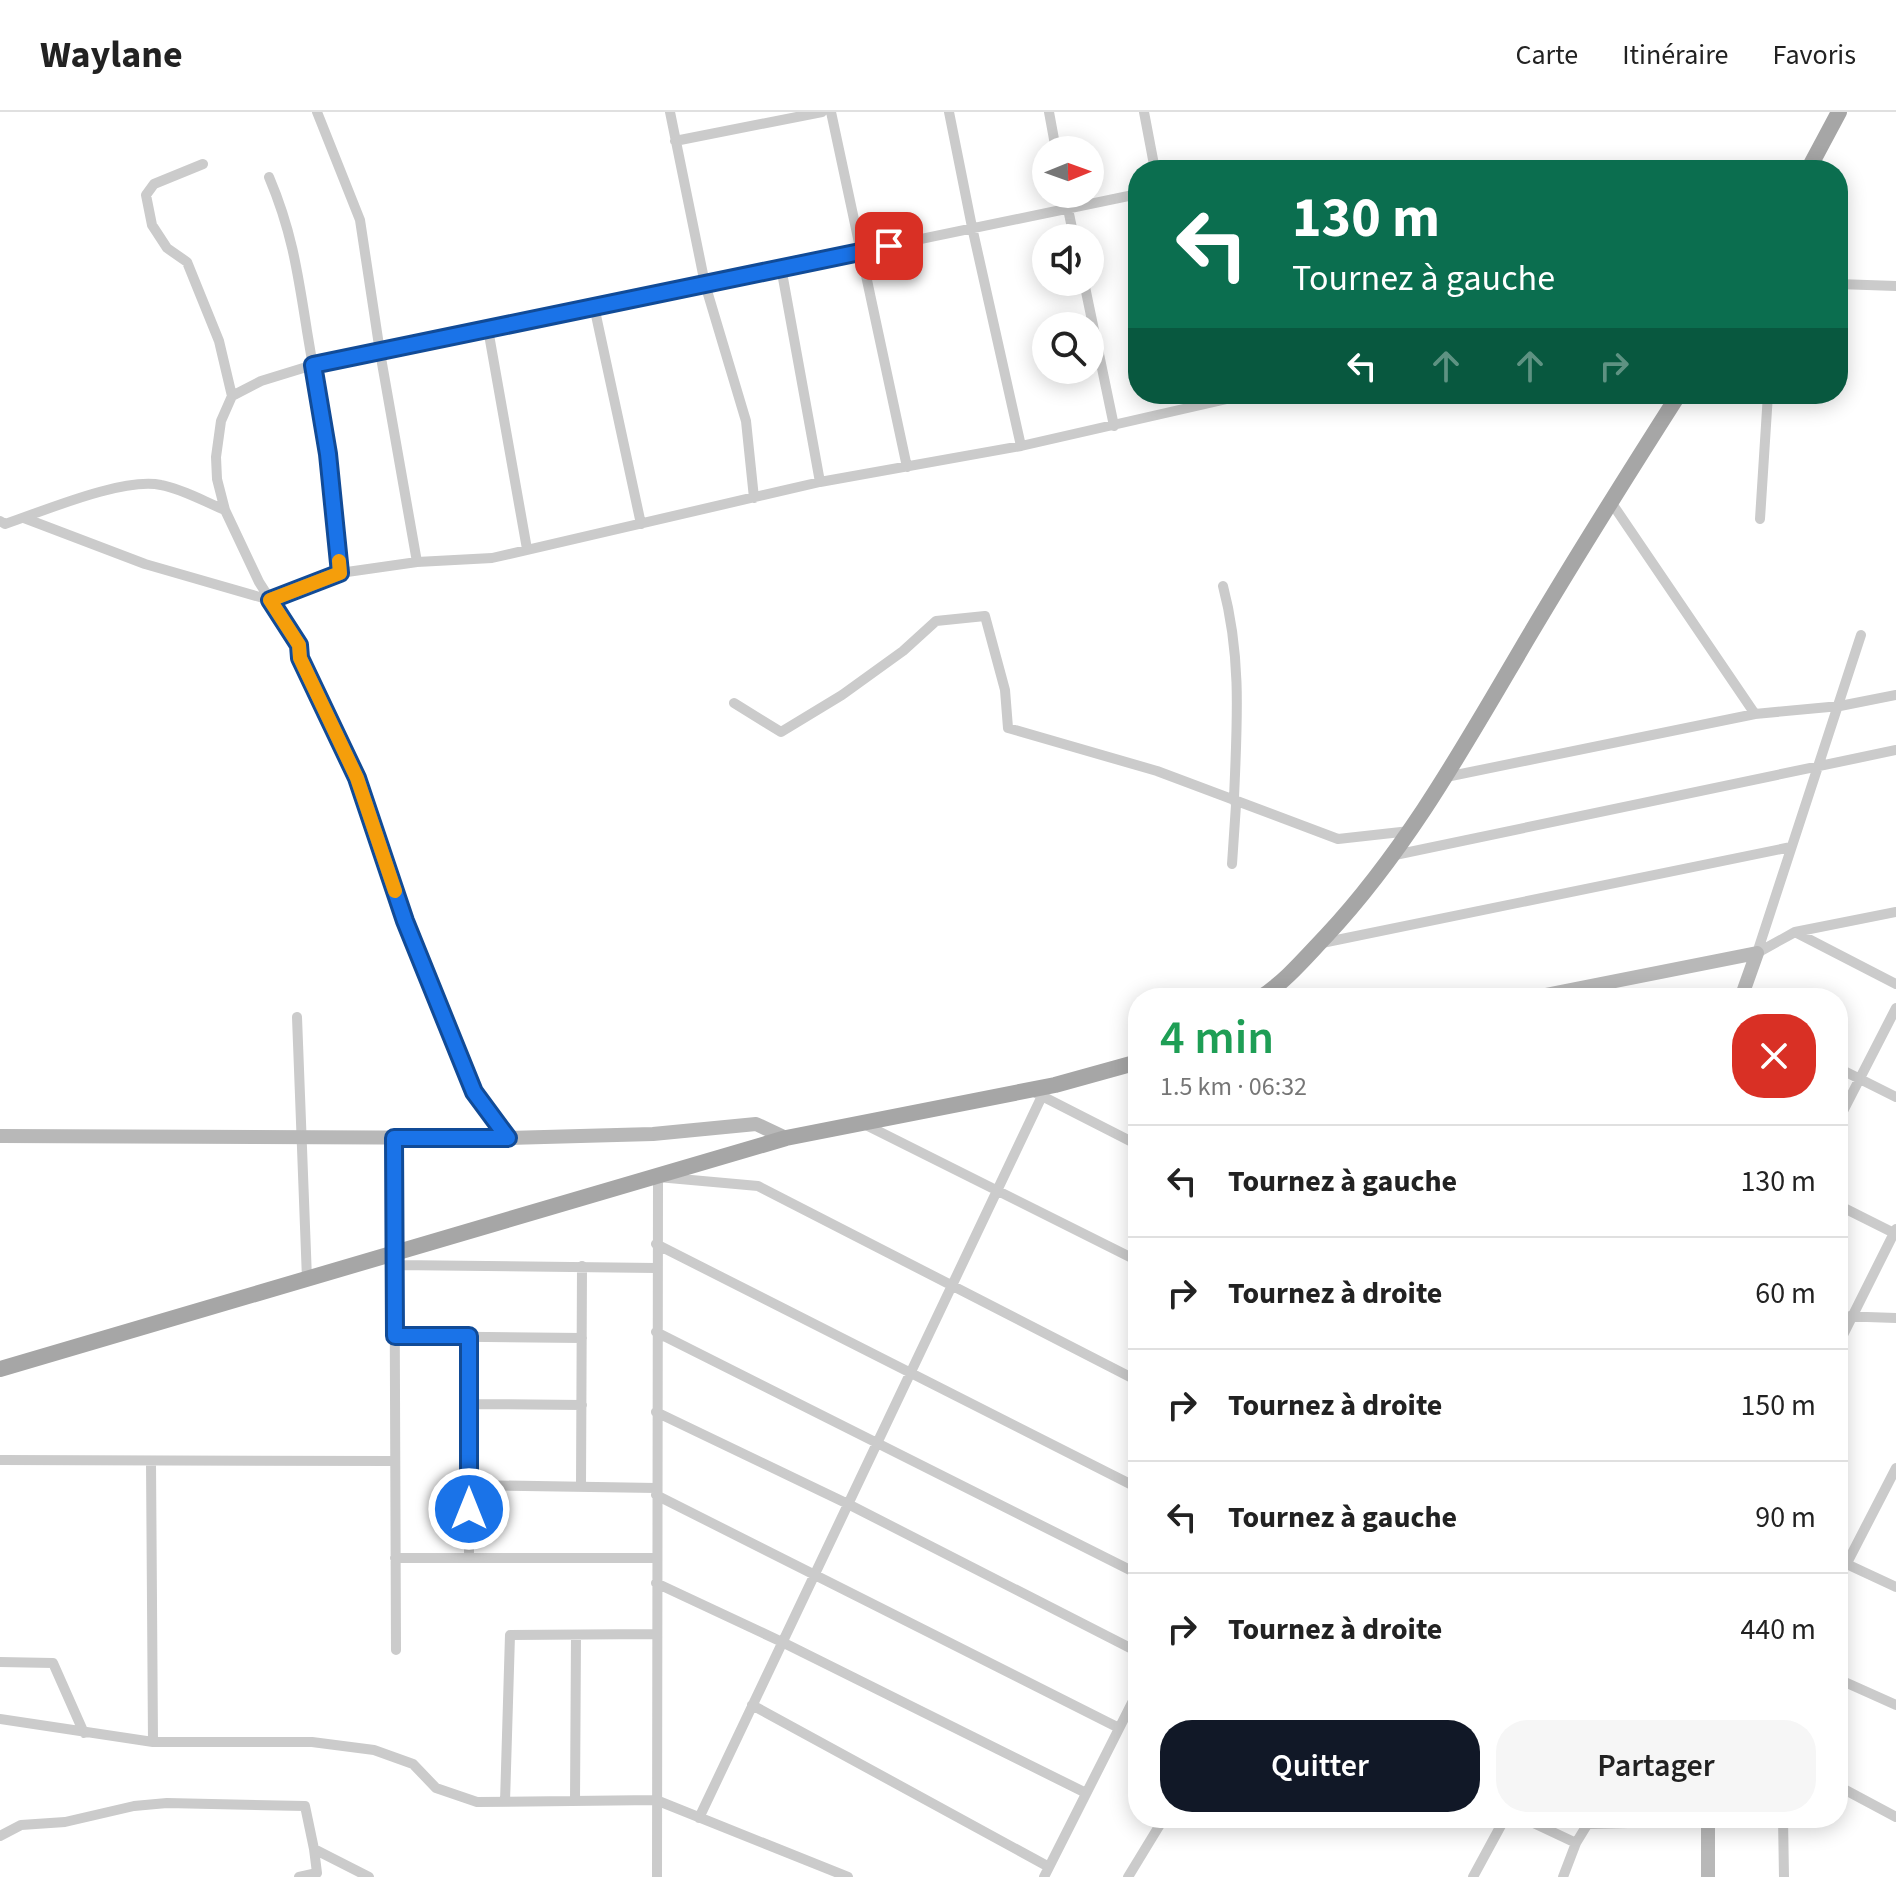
<!DOCTYPE html>
<html lang="fr">
<head>
<meta charset="utf-8">
<style>
	:root { --surface:#fff; --page:#f6f6f6; --text:#222; --muted:#767676; --line:#e0e0e0; --accent:#111827 }
	body { margin:0; font-family:"Source Sans 3",sans-serif; background:var(--page); color:var(--text); height:100vh; display:flex; flex-direction:column; font-size:30px; white-space:nowrap }
	* { box-sizing:border-box; margin:0 }
	p { font-size:26px; color:var(--muted) }
	.icon { flex:none; width:44px; height:44px; fill:none; stroke:currentColor; stroke-width:2; stroke-linecap:round; stroke-linejoin:round }
	.map { position:relative; flex:1; overflow:hidden }
	.details { position:absolute; left:1128px; top:876px; width:720px; height:840px; display:flex; flex-direction:column; background:var(--surface); border-radius:32px; box-shadow:0 4px 20px #0003 }
	.details>* { flex:none }
	.guide { position:absolute; left:1128px; top:48px; width:720px; height:244px; border-radius:32px; box-shadow:0 4px 20px #0003; background:#0b6e4f; color:#fff; overflow:hidden }
	.needle { width:52px; rotate:89deg }
	.fabs { position:absolute; left:1032px; top:24px; display:grid; gap:16px }
	.fabs a { display:grid; place-items:center; width:72px; height:72px; border-radius:50%; background:var(--surface); box-shadow:0 4px 20px #0003; font-size:40px }
	.pin { position:absolute; display:grid; place-items:center; width:68px; height:68px; color:#fff; margin:-34px; border-radius:16px; box-shadow:0 4px 12px #0006 }
	.me { position:absolute; width:88px; margin:-44px; rotate:0deg; stroke-linejoin:round; filter:drop-shadow(0 0 6px #0008) }
	.turn { display:flex; align-items:center; gap:28px; height:168px; padding:0 32px; font-size:36px }
	.turn .icon { width:104px; height:104px; stroke-width:2.5 }
	.turn b { display:block; font-size:56px; line-height:68px }
	.lanes { display:flex; align-items:center; height:76px; padding:0 32px; background:#0003; justify-content:center; gap:40px; direction:ltr }
	.lanes .off { opacity:.35 }
	.round { display:grid; place-items:center; flex:none; width:84px; height:84px; border-radius:32px; background:var(--page) }
	.headline { display:flex; align-items:center; justify-content:space-between; height:136px; padding:0 32px }
	h1 { font-size:48px; font-weight:600; line-height:60px; color:#1e9e55 }
	.button { display:flex; gap:16px; margin-top:auto; padding:16px 32px }
	.button a { flex:1; height:92px; border-radius:32px; background:var(--accent); color:#fff; font-size:32px; font-weight:600; line-height:92px; text-align:center }
	.button a+a { background:var(--page); color:var(--text) }
	ul { padding:0; list-style:none }
	li { display:flex; align-items:center; gap:24px; height:112px; padding:0 32px; border-top:2px solid var(--line) }
	li div { flex:1 }
	li b { display:block; font-size:30px }
	li em { font-style:normal }
	header { display:flex; align-items:center; gap:48px; box-sizing:border-box; height:112px; padding:0 40px; background:var(--surface); border-bottom:2px solid var(--line) }
	header strong { font-size:38px }
	nav { display:flex; gap:44px; margin-inline-start:auto; font-size:28px }
	.map>svg:first-child { display:block }
</style>
</head>
<body>
<header>
<strong>Waylane</strong>
<nav><a>Carte</a><a>Itinéraire</a><a>Favoris</a></nav>
</header>
<div class="map">
<svg width="1896" height="1765" viewBox="0 0 1896 1765">
	<rect width="100%" height="100%" fill="#fff"/>
	<g fill="none" stroke-linecap="round" stroke-linejoin="round">
		<!-- street -->
		<path stroke="#cbcbcb" stroke-width="10" d="M317,0L360,108L380,240L417,450
			M670,0L705,172L746,309L754,386
			M831,0L907,355
			M949,0L972,115L1021,334
			M1049,0L1056,38
			M1144,0L1155,58
			M675,29L822,0
			M203,52L154,72L146,83L152,113L167,136L187,150L219,229L232,284L221,309L216,345L217,367L225,398L259,470L299,533L300,546L357,666L405,809L474,980L508,1026
			M1241,58L1259,54L1273,58
			M269,65C292,119 298,162 307,219C321,299 332,379 340,461
			M1065,82L1074,126
			M781,155L820,370
			M1084,170L1114,314
			M1838,172L1896,174
			M594,194L641,412
			M488,217L527,437
			M232,284L261,269L313,253L1138,82
			M1611,390L1755,602
			M24,406L145,452L270,488L340,461L417,450L492,446L820,370L1021,334L1249,282
			M1760,407L1768,282
			M0,409L5,412C44,399 123,365 161,373C183,377 205,390 225,398
			M1223,474C1242,546 1237,612 1234,686L1236,693L1232,752
			M734,591L781,620L842,583L903,539L936,509L985,504L1005,578L1008,616L1157,659L1338,727L1410,719
			M1446,665L1755,602L1840,594L1896,583
			M1395,743L1896,638
			M1795,820L1896,872
			M1322,831L1791,735
			M1757,841L1861,523
			M1757,841L1795,820L1896,800
			M297,905L307,1167
			M1838,956L1896,985
			M1036,981L1138,1033
			M1838,1009L1896,896
			M864,1012L1138,1149
			M394,1026L396,1538
			M1838,1093L1894,1121
			M656,1132L1138,1376
			M395,1153L656,1156
			M1838,1204L1896,1206
			M656,1220L1138,1462
			M395,1224L582,1226
			M1838,1233L1896,1117
			M471,1292L582,1293
			M656,1300L848,1392L1138,1540
			M0,1348L395,1349
			M151,1350L153,1630
			M469,1373L656,1376
			M581,1375L582,1154
			M656,1383L1119,1616
			M395,1446H656
			M469,1446V1224
			M1838,1448L1896,1475
			M1847,1451L1896,1356
			M656,1471L782,1530L1086,1681
			M0,1550L53,1551L84,1621
			M1838,1567L1896,1593
			M752,1593L1049,1755
			M0,1607L153,1630H312L374,1638L413,1652L436,1676L477,1690L656,1688L848,1765
			M1838,1674L1896,1705
			M575,1689L576,1523
			M505,1690L510,1523L656,1522
			M699,1706L1042,984
			M1523,1706L1576,1731
			M1783,1706L1784,1765
			M1588,1712L1708,1709
			M0,1724L21,1713L65,1710L134,1694L167,1691L305,1694L314,1737L369,1765
			M299,1765L317,1761L314,1737
			M657,1765L658,1065L758,1074L1138,1269
			M1044,1765L1138,1579
			M1128,1765L1164,1706
			M1473,1765L1505,1706
			M1563,1765L1576,1731L1590,1708"/>
		<!-- secondary -->
		<path stroke="#b8b8b8" stroke-width="14" d="M1530,886L1757,841
			M1741,886L1757,841
			M0,1024L508,1026L653,1022L756,1012L786,1026
			M1708,1706V1765"/>
		<!-- primary -->
		<path stroke="#a6a6a6" stroke-width="16" d="M1808,58L1839,0
			M1260,886C1285,870 1305,846 1326,824C1409,735 1467,629 1529,524C1577,443 1628,362 1679,282
			M0,1257L786,1026L1055,973L1138,950"/>
	</g>
	<g fill="none" stroke-linecap="round" stroke-linejoin="round">
		<defs>
			<path id="route" d="M469,1397V1224H395L394,1026H508L474,980L405,809L357,666L300,546L299,533L270,488L340,461L328,342L313,253L889,134"/>
		</defs>
		<!-- route casing -->
		<use href="#route" stroke="#114b97" stroke-width="20"/>
		<!-- route -->
		<use href="#route" stroke="#1a73e8" stroke-width="14"/>
		<!-- slow -->
		<path stroke="#f59e0b" stroke-width="14" d="M339,449L340,461L270,488L299,533L300,546L357,666L395,779"/>
	</g>
</svg>
<div class="fabs">
<a><svg class="needle" viewBox="-14 -14 28 28"><path d="M0-13l5 13h-10z" fill="#e53935"/><path d="M0 13l5-13h-10z" fill="#767676"/></svg></a>
<a><svg class="icon" aria-label="sound" viewBox="0 0 24 24"><path d="M4 9h4l5-4v14l-5-4H4zM17 9q2 3 0 6"/></svg></a>
<a><svg class="icon" aria-label="search" viewBox="0 0 24 24"><circle cx="10" cy="10" r="6"/><path d="M15 15l6 6"/></svg></a>
</div>
<div class="pin" style="left:889px;top:134px;background:#d93025"><svg class="icon" aria-label="arrive" viewBox="0 0 24 24"><path d="M6 21V4h12l-3 4 3 4H6"/></svg></div>
<svg class="me" style="left:469px;top:1397px" viewBox="-20 -20 40 40"><circle r="17" fill="#1a73e8" stroke="#fff" stroke-width="3"/><path d="M0-11L8 9 0 5-8 9z" fill="#fff"/></svg>
<div class="guide">
<div class="turn"><svg class="icon" aria-label="left" viewBox="0 0 24 24"><path d="M17 20v-9H6M10 6l-5 5 5 5"/></svg><div><b>130 m</b>Tournez à gauche</div></div>
<div class="lanes"><svg class="icon" aria-label="left" viewBox="0 0 24 24"><path d="M17 20v-9H6M10 6l-5 5 5 5"/></svg><svg class="icon off" aria-label="ahead" viewBox="0 0 24 24"><path d="M12 20V5M6 11l6-6 6 6"/></svg><svg class="icon off" aria-label="ahead" viewBox="0 0 24 24"><path d="M12 20V5M6 11l6-6 6 6"/></svg><svg class="icon off" aria-label="right" viewBox="0 0 24 24"><path d="M7 20v-9h11M14 6l5 5-5 5"/></svg></div>
</div>
<section class="details">
<div class="headline"><div><h1>4 min</h1><p>1.5 km · 06:32</p></div><a class="round" style="background:#d93025;color:#fff"><svg class="icon" aria-label="close" viewBox="0 0 24 24"><path d="M6 6l12 12M18 6L6 18"/></svg></a></div>
<ul>
<li><svg class="icon" aria-label="left" viewBox="0 0 24 24"><path d="M17 20v-9H6M10 6l-5 5 5 5"/></svg><div><b>Tournez à gauche</b></div><em>130 m</em></li>
<li><svg class="icon" aria-label="right" viewBox="0 0 24 24"><path d="M7 20v-9h11M14 6l5 5-5 5"/></svg><div><b>Tournez à droite</b></div><em>60 m</em></li>
<li><svg class="icon" aria-label="right" viewBox="0 0 24 24"><path d="M7 20v-9h11M14 6l5 5-5 5"/></svg><div><b>Tournez à droite</b></div><em>150 m</em></li>
<li><svg class="icon" aria-label="left" viewBox="0 0 24 24"><path d="M17 20v-9H6M10 6l-5 5 5 5"/></svg><div><b>Tournez à gauche</b></div><em>90 m</em></li>
<li><svg class="icon" aria-label="right" viewBox="0 0 24 24"><path d="M7 20v-9h11M14 6l5 5-5 5"/></svg><div><b>Tournez à droite</b></div><em>440 m</em></li>
</ul>
<div class="button"><a>Quitter</a><a>Partager</a></div>
</section>
</div>
</body>
</html>
